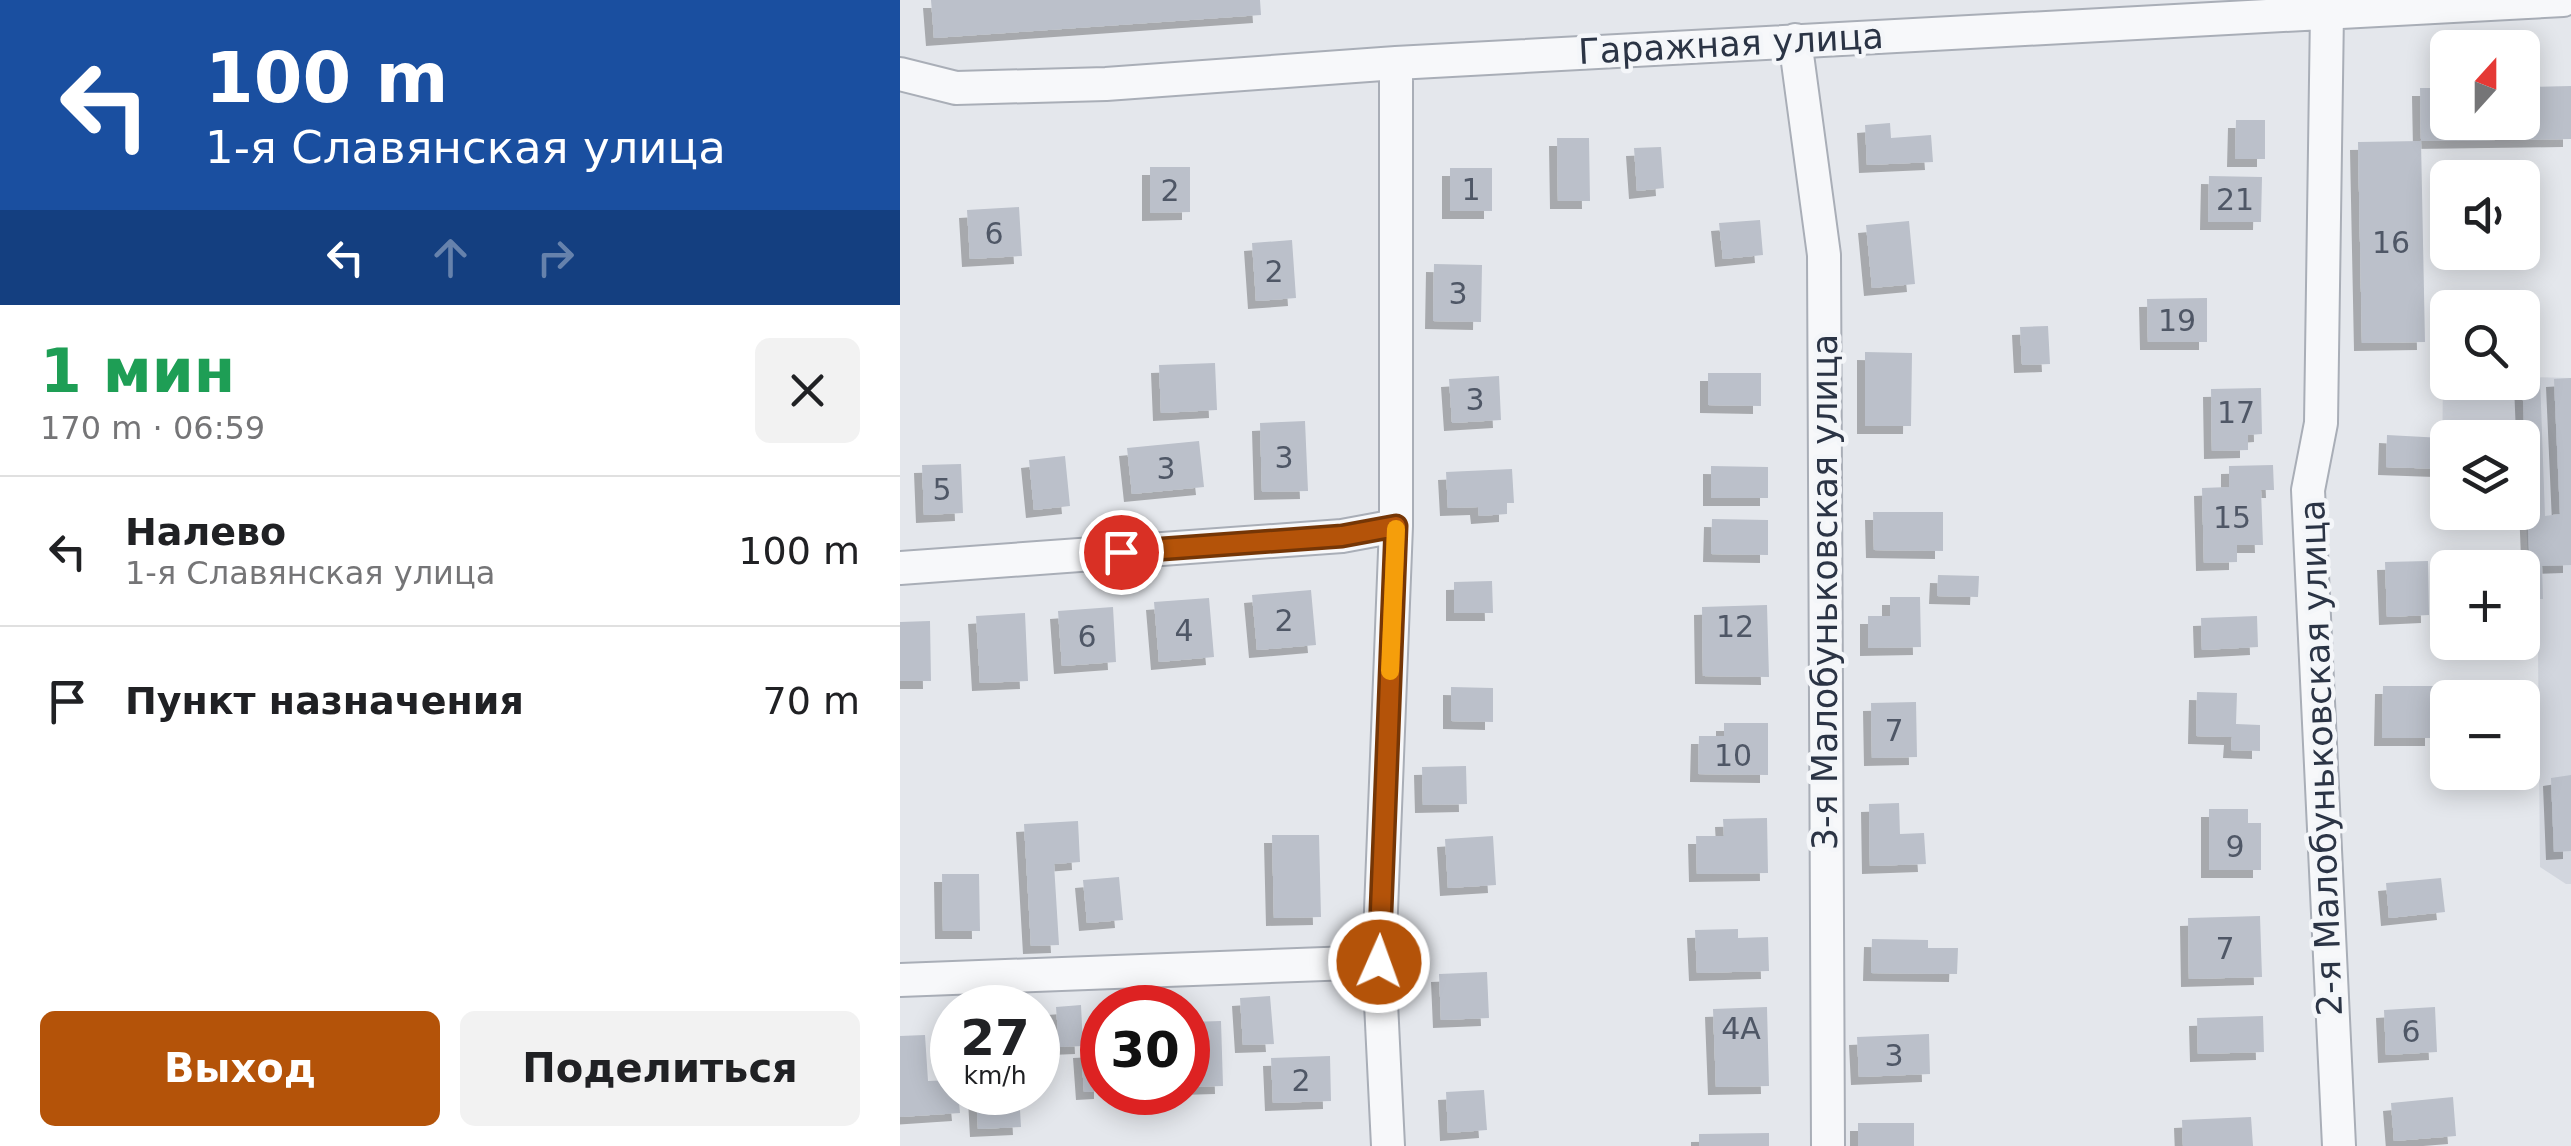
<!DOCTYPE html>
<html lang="ru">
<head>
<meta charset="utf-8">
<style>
	:root { --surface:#fff; --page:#f2f2f2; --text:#202124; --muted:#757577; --line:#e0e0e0; --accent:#b45309 }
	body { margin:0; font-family:"DejaVu Sans",sans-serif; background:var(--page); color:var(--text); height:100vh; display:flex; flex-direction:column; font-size:38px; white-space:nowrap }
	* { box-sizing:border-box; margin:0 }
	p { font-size:32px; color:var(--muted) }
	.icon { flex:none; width:55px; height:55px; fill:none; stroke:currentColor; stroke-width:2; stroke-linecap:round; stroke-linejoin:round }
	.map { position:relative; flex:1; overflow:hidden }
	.sheet { display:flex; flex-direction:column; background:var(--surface); width:900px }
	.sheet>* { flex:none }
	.guide { background:#1a4fa0; color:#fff; overflow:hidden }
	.needle { width:65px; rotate:21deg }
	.buttons { position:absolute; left:1530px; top:30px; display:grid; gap:20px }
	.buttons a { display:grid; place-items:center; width:110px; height:110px; border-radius:15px; background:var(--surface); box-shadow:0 5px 25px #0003; font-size:50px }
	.speed { position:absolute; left:30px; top:985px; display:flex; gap:20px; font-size:50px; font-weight:700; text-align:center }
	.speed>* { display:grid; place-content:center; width:130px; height:130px; border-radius:50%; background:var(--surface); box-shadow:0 5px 25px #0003; line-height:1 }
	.speed small { font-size:25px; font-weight:400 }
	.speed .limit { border:15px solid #d22; background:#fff; color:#111 }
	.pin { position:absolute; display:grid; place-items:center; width:85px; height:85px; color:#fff; margin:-42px; border:5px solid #fff; border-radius:50%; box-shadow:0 2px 10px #0007 }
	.me { position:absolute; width:110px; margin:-55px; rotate:2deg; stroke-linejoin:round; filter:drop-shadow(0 0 8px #0008) }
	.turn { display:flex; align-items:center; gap:35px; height:210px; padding:0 40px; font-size:45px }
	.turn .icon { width:130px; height:130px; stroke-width:2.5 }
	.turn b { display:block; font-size:70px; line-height:85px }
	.lanes { display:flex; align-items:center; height:95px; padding:0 40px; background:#0003; justify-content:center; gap:50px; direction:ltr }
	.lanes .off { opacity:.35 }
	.round { display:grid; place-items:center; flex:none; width:105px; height:105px; border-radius:15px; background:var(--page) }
	.head { display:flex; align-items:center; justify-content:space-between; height:170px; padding:0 40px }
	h1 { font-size:60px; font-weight:600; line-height:75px; color:#1e9e55 }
	.cta { display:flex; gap:20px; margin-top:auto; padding:20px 40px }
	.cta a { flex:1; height:115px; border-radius:15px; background:var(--accent); color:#fff; font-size:40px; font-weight:600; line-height:115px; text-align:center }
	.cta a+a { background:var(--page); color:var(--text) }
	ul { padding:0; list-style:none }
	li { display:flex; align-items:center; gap:30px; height:150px; padding:0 40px; border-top:2px solid var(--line) }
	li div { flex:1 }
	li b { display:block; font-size:38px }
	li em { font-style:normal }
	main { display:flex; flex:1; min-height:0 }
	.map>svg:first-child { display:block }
</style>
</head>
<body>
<main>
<section class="sheet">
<div class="guide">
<div class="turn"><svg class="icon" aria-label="left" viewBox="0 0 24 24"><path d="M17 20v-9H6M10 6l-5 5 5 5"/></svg><div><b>100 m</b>1-я Славянская улица</div></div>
<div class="lanes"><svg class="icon" aria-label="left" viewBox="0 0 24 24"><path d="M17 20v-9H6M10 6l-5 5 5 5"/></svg><svg class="icon off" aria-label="ahead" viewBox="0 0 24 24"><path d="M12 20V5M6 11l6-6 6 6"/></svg><svg class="icon off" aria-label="right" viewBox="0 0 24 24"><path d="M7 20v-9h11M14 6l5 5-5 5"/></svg></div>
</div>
<div class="head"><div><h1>1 мин</h1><p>170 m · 06:59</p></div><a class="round"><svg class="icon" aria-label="close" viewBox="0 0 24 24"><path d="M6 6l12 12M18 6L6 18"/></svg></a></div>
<ul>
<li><svg class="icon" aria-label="left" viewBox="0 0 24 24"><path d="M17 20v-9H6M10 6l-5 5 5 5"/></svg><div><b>Налево</b><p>1-я Славянская улица</p></div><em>100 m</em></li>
<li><svg class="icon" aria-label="arrive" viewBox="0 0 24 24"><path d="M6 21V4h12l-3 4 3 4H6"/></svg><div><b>Пункт назначения</b></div><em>70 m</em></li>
</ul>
<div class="cta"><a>Выход</a><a>Поделиться</a></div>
</section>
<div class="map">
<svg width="1671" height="1146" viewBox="0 0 1671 1146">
	<defs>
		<filter id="shadow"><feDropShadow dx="-8" dy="8" stdDeviation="0" flood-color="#0004"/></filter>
	</defs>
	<rect width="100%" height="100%" fill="#e4e7ec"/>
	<!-- built -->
	<path fill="#d2d6de" d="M1543,367H1547L1548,382H1622L1623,377L1671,378V884H1666L1640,867L1638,650L1631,634L1626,517L1616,513L1622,512V438H1548L1547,488L1542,486Z"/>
	<!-- building -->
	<path fill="#bbc0ca" filter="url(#shadow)" d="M31,0H360L361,15L34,38Z
		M1671,86V139L1521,141L1525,342L1462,343L1458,142L1521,141L1520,88H1548V122H1622V87Z
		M1336,120H1365V159H1335Z
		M990,123L991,138L1031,135L1033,162L967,165L965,125Z
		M657,138H689L690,201H658Z
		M761,147L764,188L737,191L734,148Z
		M250,167H290V212L250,213Z
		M550,168H592V211H550Z
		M1309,176L1362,177L1361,222H1308Z
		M119,207L122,256L70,259L67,210Z
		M860,220L863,255L823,259L819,223Z
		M1009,221L1015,284L972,288L966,225Z
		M392,240L396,298L356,301L352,243Z
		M534,264L582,265L581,322L533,321Z
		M1307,298V342H1248L1247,299Z
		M1628,302L1629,334H1622V308H1602V303Z
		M1148,326L1150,364L1122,365L1120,327Z
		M965,352L1012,353L1011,426H965Z
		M315,363L317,410L261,413L259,365Z
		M808,373H861V406L808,405Z
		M599,376L601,420L552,423L549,379Z
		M1622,377H1640L1645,516L1660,514L1654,379L1671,378V565L1642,566L1643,599H1631Z
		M1361,388L1362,434L1348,435V450L1312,451L1311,389Z
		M405,421L408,491L362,492L360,423Z
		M1487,435L1543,438L1542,469L1486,467Z
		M299,441L304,487L232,494L227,448Z
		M165,456L170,506L134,510L129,460Z
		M61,464L63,513L24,515L22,465Z
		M1373,465L1374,490H1361L1363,545H1337V562L1304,563L1302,488L1329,487V466Z
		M811,466L868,467V498H811Z
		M612,469L614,503H607V514L579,516L578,507L548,508L546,472Z
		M973,512H1043V551L974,550Z
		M812,519L868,520V555L811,554Z
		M1528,561L1529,615L1487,617L1485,562Z
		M1038,575L1079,576L1078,597L1037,596Z
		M592,581L593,613H554V582Z
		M411,590L416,645L357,650L352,595Z
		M990,597H1020L1021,647L968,648V616H990Z
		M309,598L314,657L259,662L254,602Z
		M867,605L869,677L803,676L802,607Z
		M213,607L216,662L162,666L158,611Z
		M125,613L128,681L80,683L76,616Z
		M1357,616L1358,647L1302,650L1301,618Z
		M30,621L31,681H0V622Z
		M1483,686H1533V738H1482Z
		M551,687L593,688V722L551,721Z
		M1297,692L1337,693L1336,724L1360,725V751L1331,750L1332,737L1296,736Z
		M1016,702L1017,757L972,758L971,703Z
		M824,723H868V775L798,774L799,736H824Z
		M566,766L567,804L523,805L522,767Z
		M1671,775V851L1654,852L1651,778Z
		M999,803L1000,834L1024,833L1026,864L970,866L969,804Z
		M1309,809H1348V823H1361V870H1309Z
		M867,818L868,873L797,874L796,836H824L823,819Z
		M178,821L180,862L154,864L159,945L131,946L124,824Z
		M372,835H419L421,917L374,918Z
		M593,836L596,885L548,888L545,839Z
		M42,874H79L80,931H43Z
		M219,877L223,920L187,923L183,880Z
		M1541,878L1545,912L1489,918L1486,883Z
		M1360,916L1362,977L1289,979L1288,918Z
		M838,929V938L868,937L869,971L797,973L795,930Z
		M972,939L1028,940V948H1058L1057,974L971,973Z
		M587,972L589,1018L541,1020L539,974Z
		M370,996L374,1044L343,1045L340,998Z
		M181,1005L183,1046L159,1047L156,1007Z
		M867,1007L869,1086L816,1087L813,1009Z
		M1535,1007L1537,1052L1486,1055L1484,1010Z
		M1363,1016L1364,1052L1298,1054L1297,1018Z
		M321,1021L323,1086L288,1087V1022Z
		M1029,1034L1030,1074L959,1077L957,1037Z
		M25,1035L28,1081L52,1080V1092H58L60,1113L0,1117V1036Z
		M202,1049V1091L184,1092L181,1050Z
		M430,1056L431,1101L373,1103L371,1058Z
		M584,1090L587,1130L548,1133L546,1092Z
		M76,1092H119L121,1127L78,1129Z
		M1553,1097L1556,1136L1494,1141L1491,1103Z
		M1351,1117L1353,1146H1283L1282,1120Z
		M958,1123H1014V1146H958Z
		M869,1133V1146H799V1134Z"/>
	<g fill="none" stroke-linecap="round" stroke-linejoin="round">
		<defs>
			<path id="minor" d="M1427,12L1421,423L1408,490L1439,1146
				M895,40L924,255L928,1146
				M0,74L56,88L206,84L496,63L1663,0
				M0,568L442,536L496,526
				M0,980L479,962
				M488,1146L479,962L496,526V63"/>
		</defs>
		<!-- minor casing -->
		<use href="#minor" stroke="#a9aeb7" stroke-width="36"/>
		<!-- minor -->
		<use href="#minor" stroke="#f7f8fa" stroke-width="32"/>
	</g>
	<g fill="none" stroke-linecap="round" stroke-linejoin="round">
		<defs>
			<path id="route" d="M221,552L442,536L496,526L479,962"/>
		</defs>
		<!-- route casing -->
		<use href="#route" stroke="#753606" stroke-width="25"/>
		<!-- route -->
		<use href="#route" stroke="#b45309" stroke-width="18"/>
		<!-- slow -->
		<path stroke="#f59e0b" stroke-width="18" d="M490,671L496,529"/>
	</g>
	<g text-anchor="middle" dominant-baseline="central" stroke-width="9" stroke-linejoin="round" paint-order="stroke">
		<!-- number labels -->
		<g font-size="30" fill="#4f5766">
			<text x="571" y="189">1</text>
			<text x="270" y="190">2</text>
			<text x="1335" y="199">21</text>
			<text x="94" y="233">6</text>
			<text x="1491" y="242">16</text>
			<text x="374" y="271">2</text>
			<text x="558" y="293">3</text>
			<text x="1277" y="320">19</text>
			<text x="575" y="399">3</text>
			<text x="1336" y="412">17</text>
			<text x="384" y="457">3</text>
			<text x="266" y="468">3</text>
			<text x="42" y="489">5</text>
			<text x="1332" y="517">15</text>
			<text x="384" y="620">2</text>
			<text x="835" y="626">12</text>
			<text x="284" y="630">4</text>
			<text x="187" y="636">6</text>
			<text x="994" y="730">7</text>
			<text x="833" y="755">10</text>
			<text x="1335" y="846">9</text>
			<text x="1325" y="948">7</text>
			<text x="841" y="1028">4А</text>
			<text x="1511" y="1031">6</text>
			<text x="994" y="1055">3</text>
			<text x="401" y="1080">2</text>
		</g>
		<!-- street labels -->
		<g font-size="35" fill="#2b3445" stroke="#f4f6f9">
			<text transform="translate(831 44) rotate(-3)">Гаражная улица</text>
			<text transform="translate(925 592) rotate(-90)">3-я Малобуньковская улица</text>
			<text transform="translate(1421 758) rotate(-92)">2-я Малобуньковская улица</text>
		</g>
	</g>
</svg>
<div class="buttons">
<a><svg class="needle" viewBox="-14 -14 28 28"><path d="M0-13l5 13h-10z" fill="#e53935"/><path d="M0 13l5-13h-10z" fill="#757577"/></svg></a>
<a><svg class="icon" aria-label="sound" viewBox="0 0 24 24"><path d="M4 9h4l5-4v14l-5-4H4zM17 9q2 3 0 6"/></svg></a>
<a><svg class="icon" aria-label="search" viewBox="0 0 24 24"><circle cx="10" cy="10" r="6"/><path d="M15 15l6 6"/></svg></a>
<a><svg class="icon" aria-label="layers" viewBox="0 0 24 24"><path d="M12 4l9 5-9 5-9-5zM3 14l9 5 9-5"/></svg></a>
<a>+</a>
<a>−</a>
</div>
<div class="speed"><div>27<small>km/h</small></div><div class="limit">30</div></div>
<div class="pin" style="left:221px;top:552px;background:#d93025"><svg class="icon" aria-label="arrive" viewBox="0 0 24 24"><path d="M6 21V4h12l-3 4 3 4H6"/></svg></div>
<svg class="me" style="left:479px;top:962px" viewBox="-20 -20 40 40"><circle r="17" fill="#b45309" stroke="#fff" stroke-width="3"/><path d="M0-11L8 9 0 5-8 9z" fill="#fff"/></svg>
</div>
</main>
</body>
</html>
